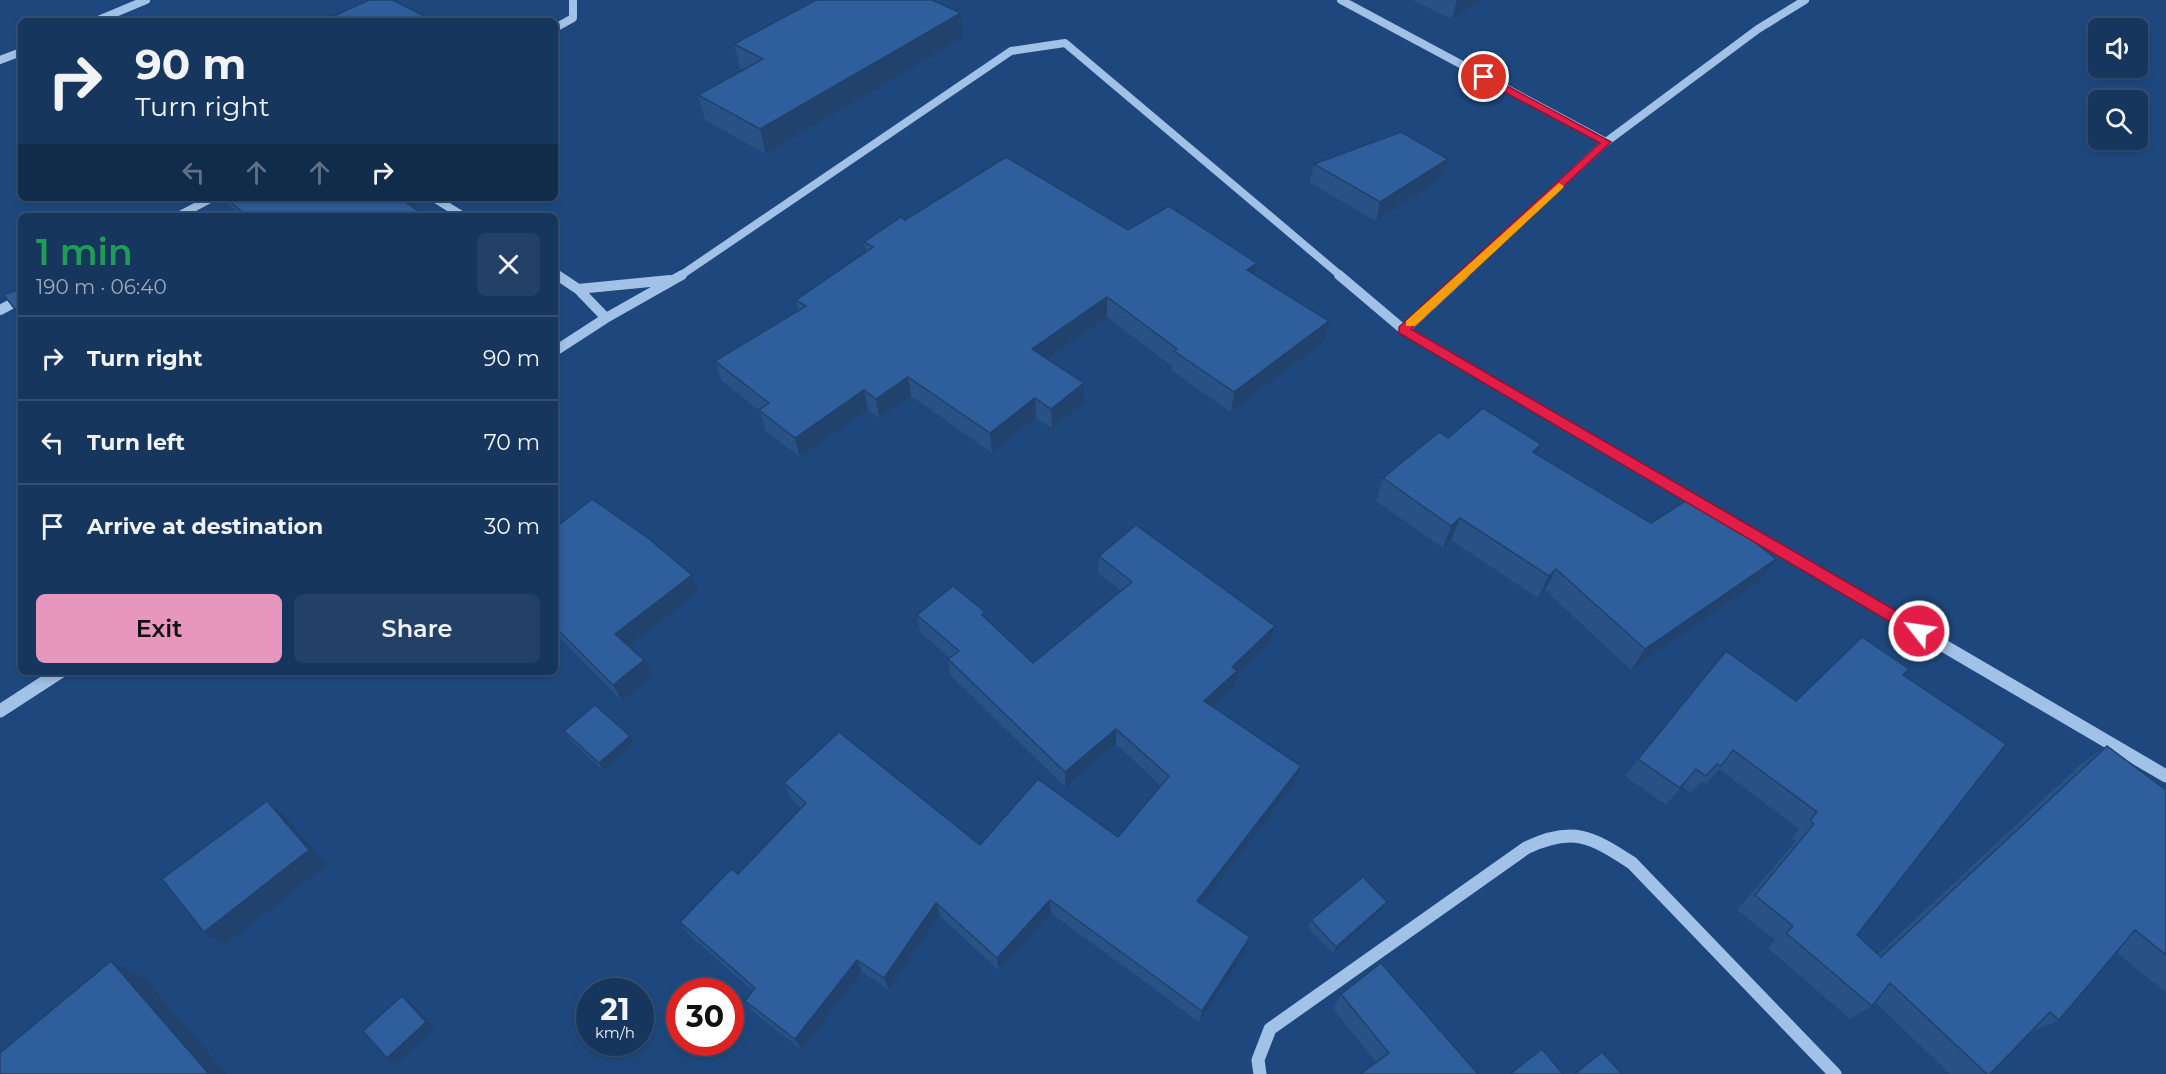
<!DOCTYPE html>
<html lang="en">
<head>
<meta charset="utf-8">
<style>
	:root { --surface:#16365e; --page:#234167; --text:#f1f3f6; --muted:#9eabbc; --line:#355073; --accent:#e797bd }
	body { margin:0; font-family:Montserrat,sans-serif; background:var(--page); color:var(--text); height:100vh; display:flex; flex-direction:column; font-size:22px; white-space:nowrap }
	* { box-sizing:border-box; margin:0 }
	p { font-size:20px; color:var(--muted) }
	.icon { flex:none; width:33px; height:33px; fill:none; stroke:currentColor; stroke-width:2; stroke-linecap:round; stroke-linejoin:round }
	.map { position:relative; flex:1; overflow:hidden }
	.drawer { position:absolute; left:18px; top:213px; width:540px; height:462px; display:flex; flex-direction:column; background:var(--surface); border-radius:9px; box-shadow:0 3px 9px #0003,0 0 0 2px var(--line) }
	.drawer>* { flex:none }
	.banner { position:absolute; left:18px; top:18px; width:540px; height:183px; border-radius:9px; box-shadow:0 3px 9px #0003,0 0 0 2px var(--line); background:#16365e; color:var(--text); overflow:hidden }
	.tools { position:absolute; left:2088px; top:18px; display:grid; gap:12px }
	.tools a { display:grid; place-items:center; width:60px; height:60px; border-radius:9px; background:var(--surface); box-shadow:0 3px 9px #0003,0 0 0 2px var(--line); font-size:30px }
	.speed { position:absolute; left:576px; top:978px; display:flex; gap:12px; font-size:30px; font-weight:700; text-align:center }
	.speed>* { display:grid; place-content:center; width:78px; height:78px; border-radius:50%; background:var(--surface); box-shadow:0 3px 9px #0003,0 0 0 2px var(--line); line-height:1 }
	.speed small { font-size:15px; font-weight:400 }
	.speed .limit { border:9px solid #d22; background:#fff; color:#111 }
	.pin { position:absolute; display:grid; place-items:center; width:51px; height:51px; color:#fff; margin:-26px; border:3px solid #fff; border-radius:50%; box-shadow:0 2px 6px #0007 }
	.me { position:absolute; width:66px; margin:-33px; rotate:300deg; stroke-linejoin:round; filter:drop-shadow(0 0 4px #0008) }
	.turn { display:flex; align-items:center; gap:21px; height:126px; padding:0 18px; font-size:27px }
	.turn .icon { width:78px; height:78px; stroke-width:2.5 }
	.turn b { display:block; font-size:42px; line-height:51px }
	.lanes { display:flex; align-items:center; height:57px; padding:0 18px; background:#0003; justify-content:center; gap:30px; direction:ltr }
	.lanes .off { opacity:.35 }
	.round { display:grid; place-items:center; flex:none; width:63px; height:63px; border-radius:9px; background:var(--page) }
	.summary { display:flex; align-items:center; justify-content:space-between; height:102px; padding:0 18px }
	h1 { font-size:36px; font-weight:600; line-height:45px; color:#1e9e55 }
	.button { display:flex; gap:12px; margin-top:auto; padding:12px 18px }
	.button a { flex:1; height:69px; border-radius:9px; background:var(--accent); color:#111; font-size:24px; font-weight:600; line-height:69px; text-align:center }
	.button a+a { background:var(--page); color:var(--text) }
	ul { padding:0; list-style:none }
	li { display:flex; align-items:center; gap:18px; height:84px; padding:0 18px; border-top:2px solid var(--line) }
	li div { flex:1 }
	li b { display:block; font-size:22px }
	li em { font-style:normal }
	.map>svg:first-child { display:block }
</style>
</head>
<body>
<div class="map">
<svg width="2166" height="1074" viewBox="0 0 2166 1074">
	<rect width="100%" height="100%" fill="#1e487d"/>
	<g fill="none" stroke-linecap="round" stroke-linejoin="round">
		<!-- minor-far2 -->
		<path stroke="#a1c1e7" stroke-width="8" d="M1341,0L1606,142
			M96,21L146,0
			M555,28L573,18V0
			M0,60L21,52
			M434,198L463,216
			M178,216L212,198
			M555,274L559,276
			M680,276L1011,51L1065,43L1341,276
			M1461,276L1606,142L1758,29L1805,0"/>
		<!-- minor-far1 -->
		<path stroke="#a1c1e7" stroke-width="10" d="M557,275L578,289L606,318
			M1339,275L1404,330L1912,628
			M578,289L670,280
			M0,310L21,299
			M1404,330L1463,275
			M555,351L606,318L682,275"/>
		<!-- minor -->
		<path stroke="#a1c1e7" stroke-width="13" d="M1910,626L2166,776
			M0,711L60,672
			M1260,1074L1258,1060L1270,1029L1526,848C1572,826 1591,836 1632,863L1835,1074"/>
	</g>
	<!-- wall -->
	<path fill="#285185" d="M1412,0H1483L1452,19Z
		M961,13L963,38L766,154L705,120L698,95L743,71L740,69L734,44Z
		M1448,159L1443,178L1376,221L1310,183L1314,164Z
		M219,198H411L418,210L426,216H241L239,213Z
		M905,220L1128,230L1255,275L1329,321L1325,341L1231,412L1172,371V366L1107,317L1047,359L1084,383V403L1052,428L1036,418L992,453L911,396L879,418L868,410L800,457L765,430L760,411L722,381L715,361L798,310L796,300L866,252L864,242Z
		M1448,438L1537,454L1651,523L1776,559L1760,581L1631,670L1545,590L1538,598L1451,540L1443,548L1376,501L1383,478Z
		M555,528L692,575L699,592L629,646L652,676L622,701L555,633Z
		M1099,556L1275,626L1271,643L1237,676L1234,687L1213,707L1301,766L1297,781L1202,904L1250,937L1247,950L1199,1022L1051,913L999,971L940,916L889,990L862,972L802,1050L753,1012L745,1001L753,991L689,935L680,922L738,874L801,808L790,798L784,783L980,845L1118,837L1161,786L1116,744L1065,787L950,675L948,659L950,658L920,632L917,615L986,620L1033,663L1121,591L1098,573Z
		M1903,675L1857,935L1878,954L2082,763L2107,746L2166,790V993L2116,952L2059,1020L2032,1032L2031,1031L1990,1074H1950L1875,1002L1872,1006L1850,1019L1768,948L1775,940L1737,910L1796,841L1792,838L1799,829L1719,769L1706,784L1702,781L1691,793L1682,786L1666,805L1625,776L1638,759L1796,701Z
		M564,731L635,744L604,771L569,739Z
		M1387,902L1383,909L1333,954L1308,927L1311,920Z
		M1341,994L1478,1074L1376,1062L1333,1009Z"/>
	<!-- shaded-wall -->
	<path fill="#20426c" d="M1457,0H1483L1452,19Z
		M961,13L963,38L766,154L760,129Z
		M1448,159L1443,178L1376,221L1380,202Z
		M399,198H411L421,216Z
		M1257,263L1254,283L1247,270Z
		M1107,297V317L1033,369L1032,349Z
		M1329,321L1325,341L1231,412L1234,392Z
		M908,377L911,396L879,418L876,399Z
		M1084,383V403L1052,428L1051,409Z
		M864,390L868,410L800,457L795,438Z
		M1035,398L1036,418L992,453L990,433Z
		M1541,444L1531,467L1533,452Z
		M1460,518L1451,540L1443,548L1451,526Z
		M1776,559L1760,581L1631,670L1645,649Z
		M1556,569L1545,590L1538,598L1549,576Z
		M692,575L699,592L624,650L615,634Z
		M1275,626L1271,643L1237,676L1234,687L1202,717L1204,701L1232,667Z
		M644,660L652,676L622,701L613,685Z
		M1116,729V744L1065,787V772Z
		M630,736L635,744L604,771L599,763Z
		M1301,766L1297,781L1194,914L1197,901Z
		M267,801L285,816L327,865L225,945L204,932Z
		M1050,900L1051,913L999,971L997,958Z
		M1387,902L1383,909L1333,954L1336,947Z
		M936,903L940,916L889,990L884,978Z
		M1250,937L1247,950L1199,1022L1202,1011Z
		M857,960L862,972L802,1050L795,1039Z
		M111,961L145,979L227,1074H209Z
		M402,996L410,1002L435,1028L396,1064L387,1058Z"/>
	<!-- building -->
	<path fill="#2e5e9b" stroke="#20426c" stroke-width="1.5" d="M369,0H392L434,21H323Z
		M816,0H932L961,13L760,129L698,95L763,59L734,44Z
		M1401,132L1448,159L1380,202L1314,164Z
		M1006,157L1128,230L1169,206L1257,263L1247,270L1329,321L1234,392L1174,351L1177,349L1107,297L1032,349L1084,383L1051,409L1035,398L990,433L908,377L876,399L864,390L795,438L759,410L769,403L715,361L806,306L796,300L873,247L864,242L901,217L905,220Z
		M234,198H399L426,216H247L232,203L237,201Z
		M21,288V317L4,295Z
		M1483,408L1541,444L1533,452L1651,523L1695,495L1776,559L1645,649L1556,569L1549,576L1460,518L1451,526L1383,478L1439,432L1448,438Z
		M592,499L648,538L692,575L615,634L644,660L613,685L555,627V528Z
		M1136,525L1275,626L1232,667L1237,671L1204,701L1301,766L1197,901L1250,937L1202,1011L1050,900L997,958L936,903L884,978L857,960L795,1039L745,1001L755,988L680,922L731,869L738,874L806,803L784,783L839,732L980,845L1038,779L1118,837L1169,776L1116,729L1065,772L948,659L959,651L917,615L953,586L985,612L982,615L1033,663L1132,582L1099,556Z
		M1862,637L1909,669L1903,675L2006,744L1857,935L1881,957L2107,746L2166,790V955L2135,930L2059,1020L2050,1012L1990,1074H1987L1890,983L1872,1006L1786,933L1793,926L1755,895L1814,824L1810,821L1817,812L1733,750L1721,766L1717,764L1706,776L1696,769L1680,788L1638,759L1726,651L1796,701Z
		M595,705L630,736L599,763L564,731Z
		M267,801L309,850L204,932L162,879Z
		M1363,877L1387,902L1336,947L1311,920Z
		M111,961L209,1074H0V1053Z
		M1381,963L1478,1074H1360L1389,1053L1341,994Z
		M402,996L426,1022L387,1058L363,1031Z
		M1542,1049L1563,1074H1510Z
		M1602,1052L1622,1074H1575Z"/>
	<!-- route -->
	<path fill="#e11d48" stroke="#92132f" stroke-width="1.5" d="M1480,75H1487L1611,142L1411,329L1924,627L1926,631L1924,636H1914L1399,333V327L1600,143L1480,79Z"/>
	<!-- slow -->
	<path fill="#f59e0b" d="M1559,183L1564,186L1563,188L1415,326H1406V321Z"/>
</svg>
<div class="tools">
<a><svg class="icon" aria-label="sound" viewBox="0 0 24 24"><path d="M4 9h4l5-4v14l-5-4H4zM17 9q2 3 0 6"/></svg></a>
<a><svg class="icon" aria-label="search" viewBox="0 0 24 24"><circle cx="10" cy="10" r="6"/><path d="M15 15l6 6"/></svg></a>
</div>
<div class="speed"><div>21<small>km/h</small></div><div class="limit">30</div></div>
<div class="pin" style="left:1484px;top:77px;background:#d93025"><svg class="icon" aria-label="arrive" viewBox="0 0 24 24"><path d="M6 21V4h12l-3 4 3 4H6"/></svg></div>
<svg class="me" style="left:1919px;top:631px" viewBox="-20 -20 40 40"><circle r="17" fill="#e11d48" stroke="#fff" stroke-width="3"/><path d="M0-11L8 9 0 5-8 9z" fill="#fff"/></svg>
<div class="banner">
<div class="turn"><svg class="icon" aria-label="right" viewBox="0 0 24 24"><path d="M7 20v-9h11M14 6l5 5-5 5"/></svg><div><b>90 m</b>Turn right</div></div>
<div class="lanes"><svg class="icon off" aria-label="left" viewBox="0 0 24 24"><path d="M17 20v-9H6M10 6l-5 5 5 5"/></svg><svg class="icon off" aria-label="ahead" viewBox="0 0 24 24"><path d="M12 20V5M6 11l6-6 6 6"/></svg><svg class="icon off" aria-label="ahead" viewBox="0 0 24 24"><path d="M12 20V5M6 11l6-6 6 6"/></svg><svg class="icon" aria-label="right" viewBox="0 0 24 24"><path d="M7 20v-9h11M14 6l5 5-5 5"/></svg></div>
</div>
<section class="drawer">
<div class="summary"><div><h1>1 min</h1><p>190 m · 06:40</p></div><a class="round"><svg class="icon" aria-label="close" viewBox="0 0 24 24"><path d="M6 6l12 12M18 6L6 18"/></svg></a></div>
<ul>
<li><svg class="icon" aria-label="right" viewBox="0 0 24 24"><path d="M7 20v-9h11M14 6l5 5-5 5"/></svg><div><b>Turn right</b></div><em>90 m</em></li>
<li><svg class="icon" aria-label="left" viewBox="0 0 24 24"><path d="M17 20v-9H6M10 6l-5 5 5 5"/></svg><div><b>Turn left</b></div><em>70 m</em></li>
<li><svg class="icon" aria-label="arrive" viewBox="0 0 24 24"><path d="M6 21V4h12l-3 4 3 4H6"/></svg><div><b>Arrive at destination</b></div><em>30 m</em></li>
</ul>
<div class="button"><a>Exit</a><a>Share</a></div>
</section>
</div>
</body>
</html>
